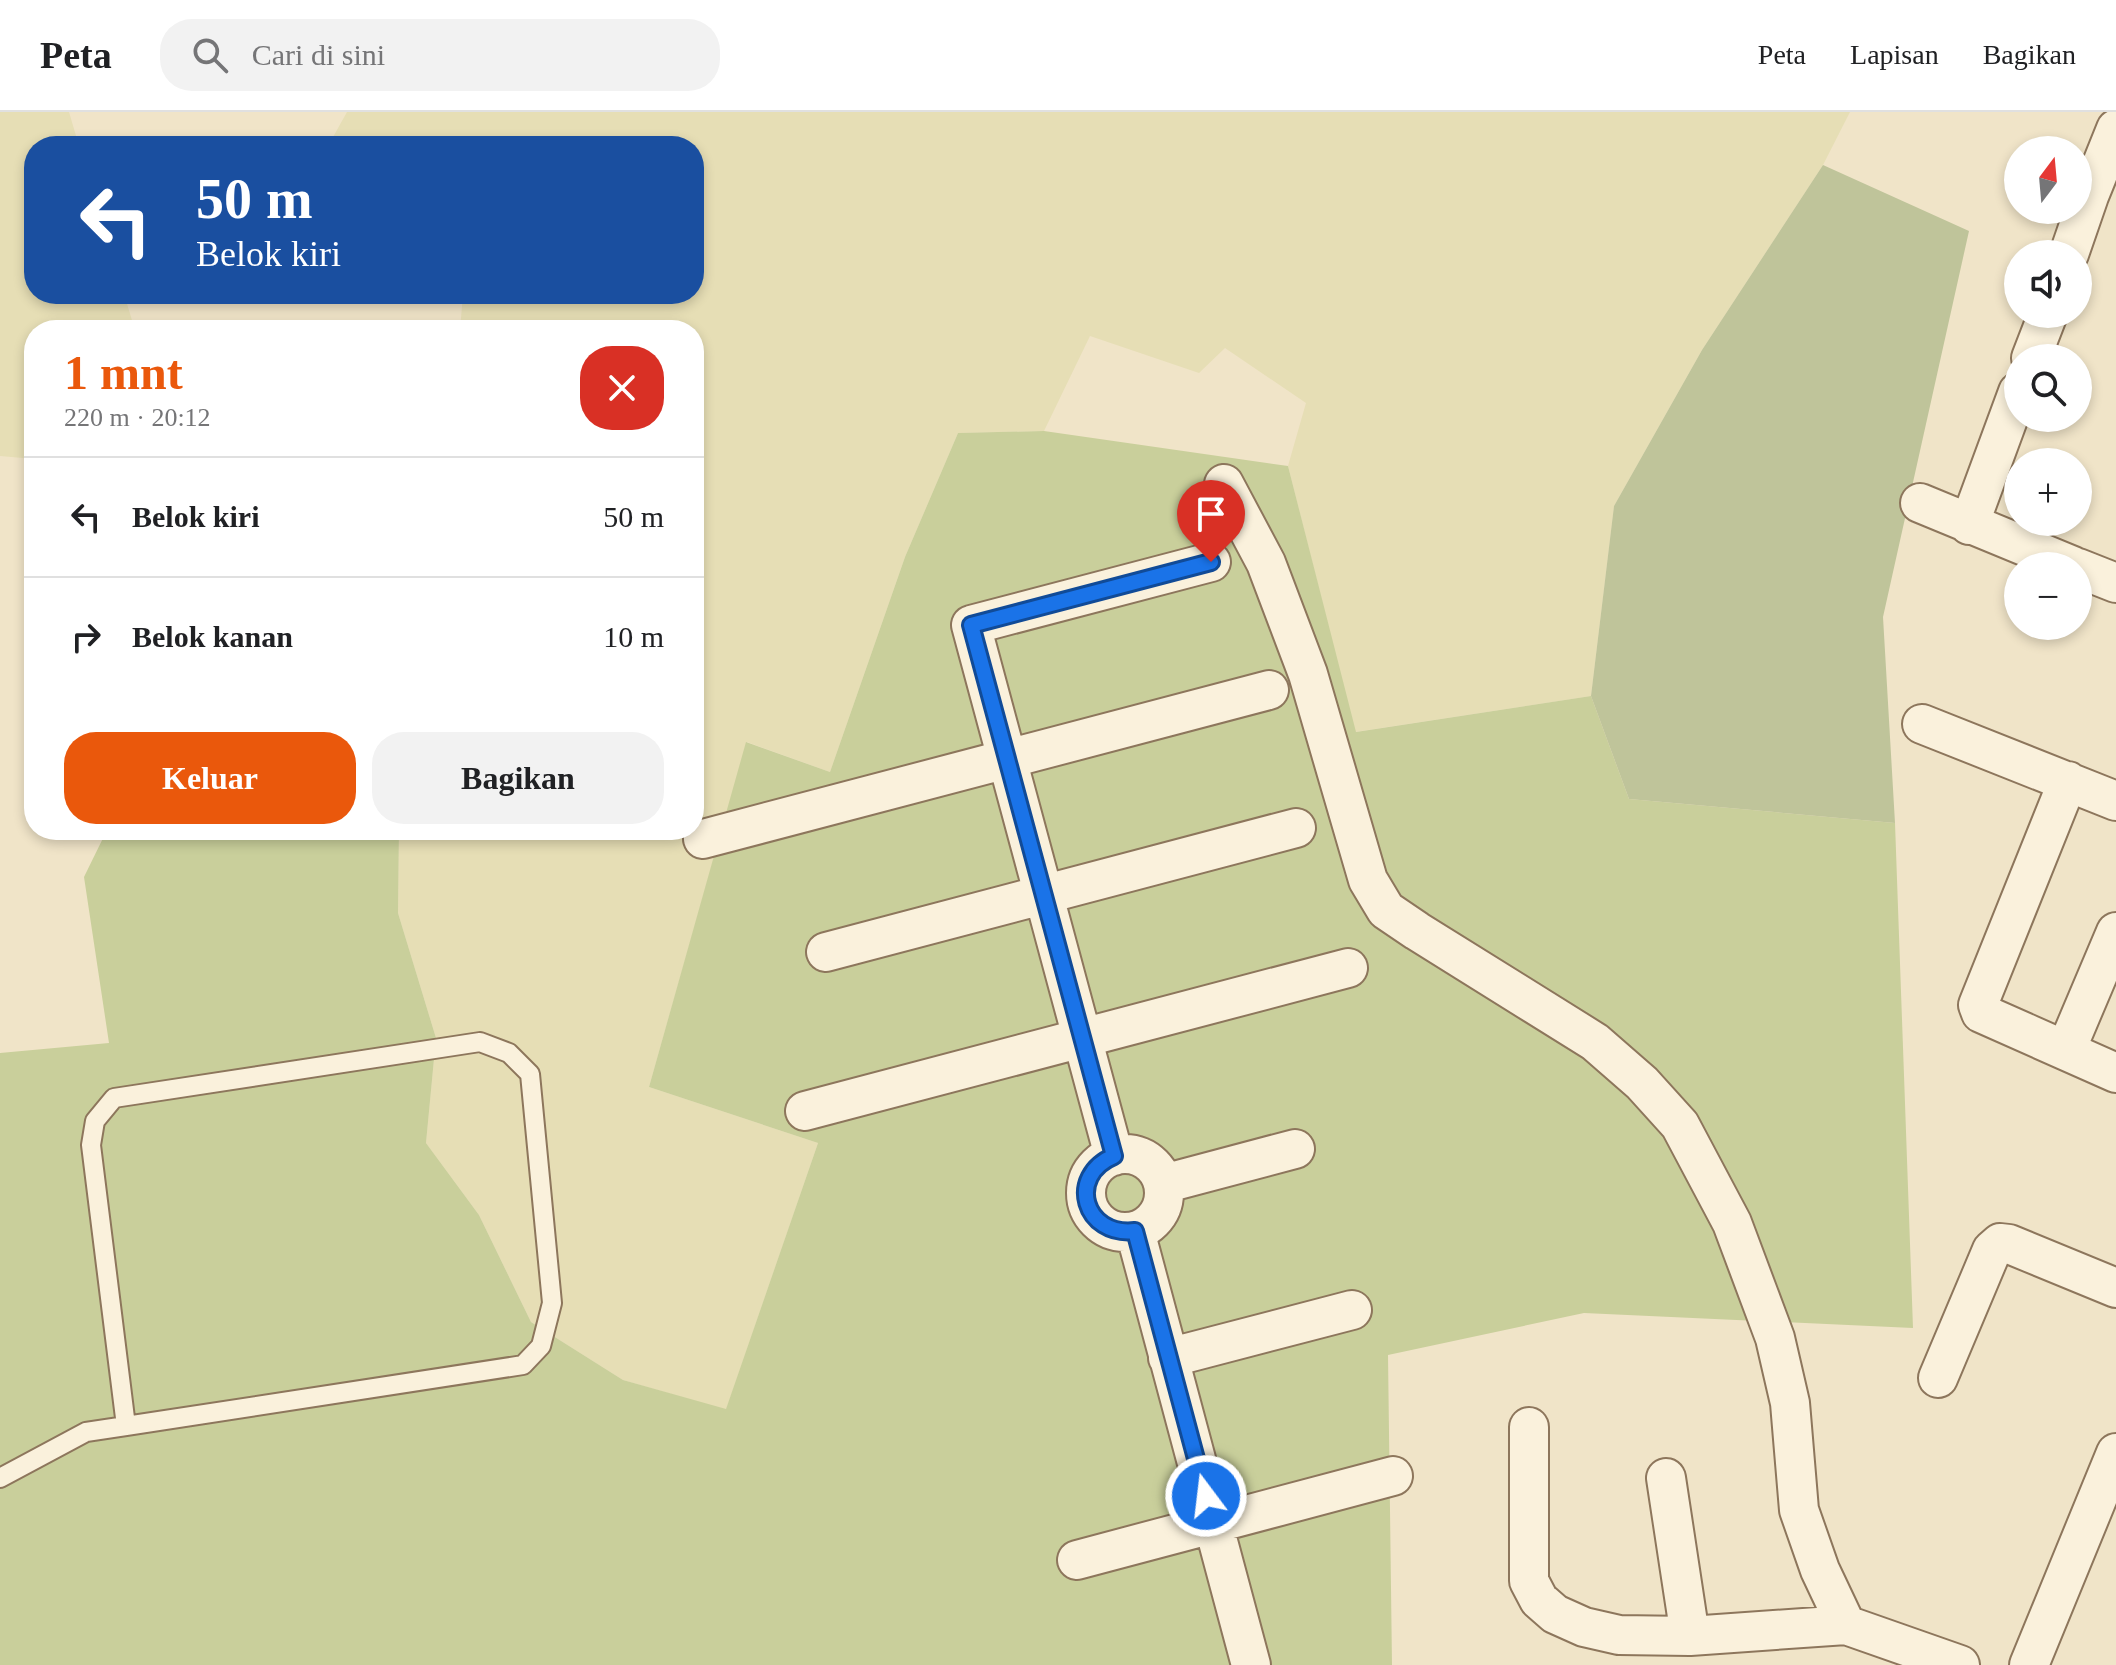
<!DOCTYPE html>
<html lang="id">
<head>
<meta charset="utf-8">
<style>
	:root { --surface:#fff; --page:#f2f2f2; --text:#202124; --muted:#757577; --line:#e0e0e0; --accent:#ea580c }
	body { margin:0; font-family:Georgia,serif; background:var(--page); color:var(--text); height:100vh; display:flex; flex-direction:column; font-size:30px; white-space:nowrap }
	* { box-sizing:border-box; margin:0 }
	p { font-size:26px; color:var(--muted) }
	.icon { flex:none; width:44px; height:44px; fill:none; stroke:currentColor; stroke-width:2; stroke-linecap:round; stroke-linejoin:round }
	.map { position:relative; flex:1; overflow:hidden }
	.side { position:absolute; left:24px; top:208px; width:680px; height:520px; display:flex; flex-direction:column; background:var(--surface); border-radius:32px; box-shadow:0 4px 12px #0003 }
	.side>* { flex:none }
	.top-card { position:absolute; left:24px; top:24px; width:680px; height:168px; border-radius:32px; box-shadow:0 4px 12px #0003; background:#1a4fa0; color:#fff; overflow:hidden }
	.needle { width:52px; rotate:16deg }
	.buttons { position:absolute; left:2004px; top:24px; display:grid; gap:16px }
	.buttons a { display:grid; place-items:center; width:88px; height:88px; border-radius:50%; background:var(--surface); box-shadow:0 4px 12px #0003; font-size:40px }
	.pin { position:absolute; display:grid; place-items:center; width:68px; height:68px; color:#fff; margin:-82px -34px; border-radius:50% 50% 50% 0; rotate:-45deg; box-shadow:0 0 8px #0007 }
	.pin .icon { rotate:45deg }
	.me { position:absolute; width:88px; margin:-44px; rotate:345deg; stroke-linejoin:round; filter:drop-shadow(0 0 6px #0008) }
	.turn { display:flex; align-items:center; gap:28px; height:168px; padding:0 40px; font-size:36px }
	.turn .icon { width:104px; height:104px; stroke-width:2.5 }
	.turn b { display:block; font-size:56px; line-height:68px }
	.round { display:grid; place-items:center; flex:none; width:84px; height:84px; border-radius:32px; background:var(--page) }
	.head { display:flex; align-items:center; justify-content:space-between; height:136px; padding:0 40px }
	h1 { font-size:48px; font-weight:800; line-height:60px; color:var(--accent) }
	.action { display:flex; gap:16px; margin-top:auto; padding:16px 40px }
	.action a { flex:1; height:92px; border-radius:32px; background:var(--accent); color:#fff; font-size:32px; font-weight:800; line-height:92px; text-align:center }
	.action a+a { background:var(--page); color:var(--text) }
	ul { padding:0; list-style:none }
	li { display:flex; align-items:center; gap:24px; height:120px; padding:0 40px; border-top:2px solid var(--line) }
	li div { flex:1 }
	li b { display:block; font-size:30px }
	li em { font-style:normal }
	header { display:flex; align-items:center; gap:48px; box-sizing:border-box; height:112px; padding:0 40px; background:var(--surface); border-bottom:2px solid var(--line) }
	header strong { font-size:38px }
	nav { display:flex; gap:44px; margin-inline-start:auto; font-size:28px }
	.search { width:560px; height:72px; background:var(--page); display:flex; align-items:center; gap:20px; box-sizing:border-box; padding:0 28px; border-radius:32px; color:var(--muted); font-size:30px }
	.map>svg:first-child { display:block }
</style>
</head>
<body>
<header>
<strong>Peta</strong>
<div class="search"><svg class="icon" aria-label="search" viewBox="0 0 24 24"><circle cx="10" cy="10" r="6"/><path d="M15 15l6 6"/></svg>Cari di sini</div>
<nav><a>Peta</a><a>Lapisan</a><a>Bagikan</a></nav>
</header>
<div class="map">
<svg width="2116" height="1553" viewBox="0 0 2116 1553">
	<rect width="100%" height="100%" fill="#f0e4c8"/>
	<!-- farmland -->
	<path fill="#e6deb5" d="M0,0H69L79,34H34V182H124L135,218H34V347L0,344Z
		M347,0H1850L1823,53L1702,238L1614,394L1591,584L1355,620L1288,354L1306,291L1225,236L1199,261L1090,224L1044,319L958,321L905,445L830,660L747,630L649,975L818,1031L726,1298L623,1268L531,1210L479,1103L426,1031L436,926L398,801L399,718H694V218H460L463,182H694V34H328Z"/>
	<!-- green -->
	<path fill="#c9cf9b" d="M1044,319L1288,354L1356,620L1591,584L1629,687L1895,711L1913,1216L1584,1201L1388,1243L1392,1553H0V941L109,931L84,765L107,718H399L398,801L436,926L426,1031L479,1103L531,1210L623,1268L726,1297L818,1031L649,975L746,630L830,660L905,445L958,321Z"/>
	<!-- cemetery -->
	<path fill="#bfc49a" d="M1823,53L1969,119L1883,505L1895,711L1629,687L1591,584L1614,394L1702,238Z"/>
	<g fill="none" stroke-linecap="round" stroke-linejoin="round">
		<defs>
			<path id="lane" d="M0,1366L86,1320L126,1314L523,1253L541,1234L552,1191L530,962L509,941L480,930L114,986L95,1009L91,1033L126,1314"/>
			<path id="street" d="M2069,142L2089,84L2116,17
				M2031,246L2048,202
				M1224,372L1266,451L1308,562L1368,768L1386,798L1417,819L1595,930L1642,971L1680,1013L1732,1111L1775,1226L1790,1291L1799,1398L1820,1458L1846,1513
				M1920,391L2073,454
				M1969,413L2018,280
				M2078,456L2116,471
				M1922,612L2116,689
				M2068,669L1978,893L1981,901L2116,961
				M703,727L1269,578
				M826,840L1296,716
				M2066,938L2116,820
				M805,999L1348,856
				M1086 1081a39 39 0 1 1 78 0a39 39 0 1 1-78 0Z
				M1114,1044L971,513L1211,450
				M1163,1072L1295,1037
				M1135,1119L1251,1553
				M1168,1246L1352,1198
				M1938,1266L1992,1138L2000,1131L2009,1132L2116,1176
				M1529,1315V1469L1539,1488L1555,1502L1584,1515L1619,1523L1690,1524L1846,1513L1960,1553
				M1666,1366L1690,1524
				M1077,1448L1393,1364
				M2029,1553L2116,1341"/>
		</defs>
		<!-- lane casing -->
		<use href="#lane" stroke="#8d765c" stroke-width="22"/>
		<!-- street casing -->
		<use href="#street" stroke="#8d765c" stroke-width="42"/>
		<!-- lane -->
		<use href="#lane" stroke="#faf1dc" stroke-width="18"/>
		<!-- street -->
		<use href="#street" stroke="#faf1dc" stroke-width="38"/>
	</g>
	<g fill="none" stroke-linecap="round" stroke-linejoin="round">
		<defs>
			<path id="route" d="M1206,1384L1135,1119C1084,1125 1066,1064 1114,1044L971,513L1211,450"/>
		</defs>
		<!-- route casing -->
		<use href="#route" stroke="#114b97" stroke-width="20"/>
		<!-- route -->
		<use href="#route" stroke="#1a73e8" stroke-width="14"/>
	</g>
</svg>
<div class="buttons">
<a><svg class="needle" viewBox="-14 -14 28 28"><path d="M0-13l5 13h-10z" fill="#e53935"/><path d="M0 13l5-13h-10z" fill="#757577"/></svg></a>
<a><svg class="icon" aria-label="sound" viewBox="0 0 24 24"><path d="M4 9h4l5-4v14l-5-4H4zM17 9q2 3 0 6"/></svg></a>
<a><svg class="icon" aria-label="search" viewBox="0 0 24 24"><circle cx="10" cy="10" r="6"/><path d="M15 15l6 6"/></svg></a>
<a>+</a>
<a>−</a>
</div>
<div class="pin" style="left:1211px;top:450px;background:#d93025"><svg class="icon" aria-label="arrive" viewBox="0 0 24 24"><path d="M6 21V4h12l-3 4 3 4H6"/></svg></div>
<svg class="me" style="left:1206px;top:1384px" viewBox="-20 -20 40 40"><circle r="17" fill="#1a73e8" stroke="#fff" stroke-width="3"/><path d="M0-11L8 9 0 5-8 9z" fill="#fff"/></svg>
<div class="top-card">
<div class="turn"><svg class="icon" aria-label="left" viewBox="0 0 24 24"><path d="M17 20v-9H6M10 6l-5 5 5 5"/></svg><div><b>50 m</b>Belok kiri</div></div>
</div>
<section class="side">
<div class="head"><div><h1>1 mnt</h1><p>220 m · 20:12</p></div><a class="round" style="background:#d93025;color:#fff"><svg class="icon" aria-label="close" viewBox="0 0 24 24"><path d="M6 6l12 12M18 6L6 18"/></svg></a></div>
<ul>
<li><svg class="icon" aria-label="left" viewBox="0 0 24 24"><path d="M17 20v-9H6M10 6l-5 5 5 5"/></svg><div><b>Belok kiri</b></div><em>50 m</em></li>
<li><svg class="icon" aria-label="right" viewBox="0 0 24 24"><path d="M7 20v-9h11M14 6l5 5-5 5"/></svg><div><b>Belok kanan</b></div><em>10 m</em></li>
</ul>
<div class="action"><a>Keluar</a><a>Bagikan</a></div>
</section>
</div>
</body>
</html>
